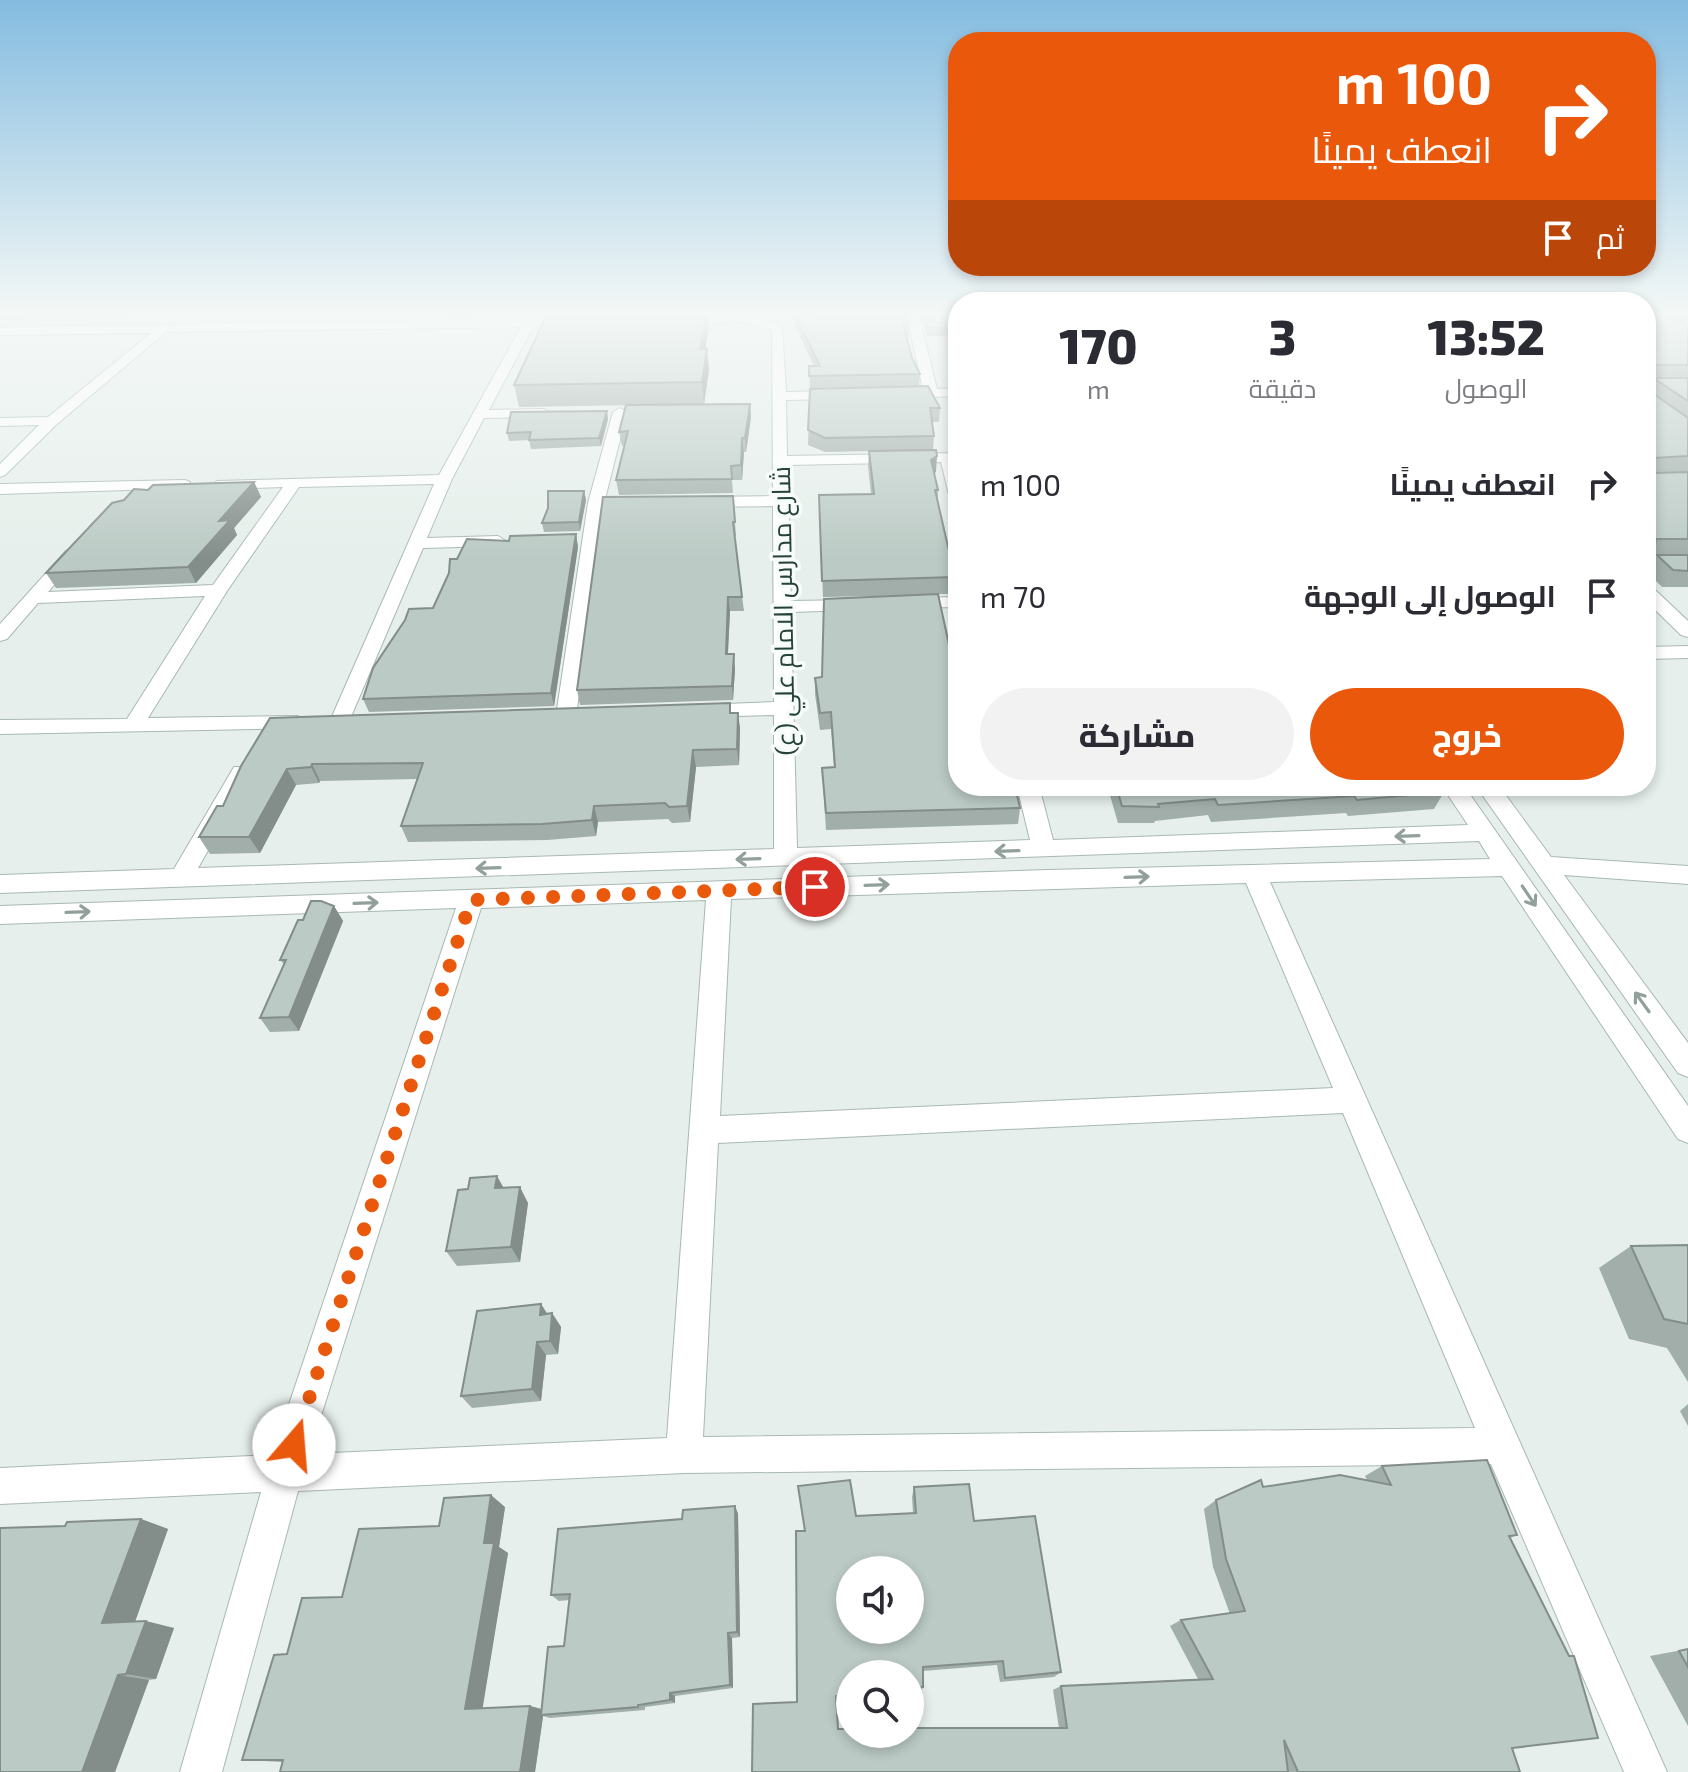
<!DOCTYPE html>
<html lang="ar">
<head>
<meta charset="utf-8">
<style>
	:root { --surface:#fff; --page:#f2f2f3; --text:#2b2b33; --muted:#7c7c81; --accent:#ea580c }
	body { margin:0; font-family:"Exo 2",Cairo,sans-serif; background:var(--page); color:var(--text); direction:rtl; height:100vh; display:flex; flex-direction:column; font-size:30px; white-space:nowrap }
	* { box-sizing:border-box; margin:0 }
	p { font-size:26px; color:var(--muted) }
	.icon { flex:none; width:44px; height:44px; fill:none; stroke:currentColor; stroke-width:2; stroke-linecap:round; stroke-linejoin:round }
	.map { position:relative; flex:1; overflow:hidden; direction:ltr }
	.drawer { position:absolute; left:948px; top:292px; width:708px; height:504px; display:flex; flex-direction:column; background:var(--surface); border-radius:32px; box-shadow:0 4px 12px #0003; direction:rtl }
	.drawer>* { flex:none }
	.banner { position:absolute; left:948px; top:32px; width:708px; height:244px; border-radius:32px; box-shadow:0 4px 12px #0003; direction:rtl; background:#ea580c; color:#fff; overflow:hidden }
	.tools { position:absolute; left:836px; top:1556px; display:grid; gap:16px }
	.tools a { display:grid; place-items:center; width:88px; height:88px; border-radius:50%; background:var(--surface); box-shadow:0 4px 12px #0003; font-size:40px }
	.pin { position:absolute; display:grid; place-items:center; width:68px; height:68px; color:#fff; margin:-34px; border:4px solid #fff; border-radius:50%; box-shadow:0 2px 8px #0007 }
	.me { position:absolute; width:88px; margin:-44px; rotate:18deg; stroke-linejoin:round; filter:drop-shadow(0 0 6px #0008) }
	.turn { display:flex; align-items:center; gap:28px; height:168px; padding:0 32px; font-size:36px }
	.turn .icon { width:104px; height:104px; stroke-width:2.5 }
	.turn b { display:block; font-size:56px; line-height:68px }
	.then { display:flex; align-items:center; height:76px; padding:0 32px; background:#0003; gap:16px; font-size:30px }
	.eta { display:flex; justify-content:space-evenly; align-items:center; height:136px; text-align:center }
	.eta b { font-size:48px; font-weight:800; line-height:56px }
	.action { display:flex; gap:16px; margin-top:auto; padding:16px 32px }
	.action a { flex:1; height:92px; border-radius:48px; background:var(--accent); color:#fff; font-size:32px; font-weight:800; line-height:92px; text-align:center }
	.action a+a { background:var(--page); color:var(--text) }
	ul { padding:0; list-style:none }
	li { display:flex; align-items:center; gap:24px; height:112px; padding:0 32px }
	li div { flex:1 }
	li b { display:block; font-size:30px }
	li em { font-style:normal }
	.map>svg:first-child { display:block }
</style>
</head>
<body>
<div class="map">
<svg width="1688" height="1772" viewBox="0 0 1688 1772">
	<rect width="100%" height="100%" fill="#e6efeb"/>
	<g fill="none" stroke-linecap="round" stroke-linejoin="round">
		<defs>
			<path id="minor" d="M906,312H918L937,389L958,388V396L900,398L893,394L900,390L923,389Z
				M730,315L758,316L782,325L786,392L840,391L847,395L840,399L786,400L787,456L958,453V504L950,499L941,462L788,465L791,601L856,600L865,605L856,610L791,612L797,848L1030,840L1017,786H1039L1053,840L1468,825L1442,786H1464L1688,1106V1143L1678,1139L1502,876L1270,882L1667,1772H1624L1491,1464L684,1473L298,1491L222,1772H180L261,1492L0,1504V1468L272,1455L456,908L0,924V906L1048,870L1490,859L1479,841L0,893V875L174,869L234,767H250L253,772L198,868L774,849V715L699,717L689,711L699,705L774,702L773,506L702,507L694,502L702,497L773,496L772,330L744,322L677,325L671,321L677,317ZM1246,883L1333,1088L720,1116L731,899ZM706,900L667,1438L309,1454L481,908ZM1343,1113L1475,1428L703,1437L718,1143Z
				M529,319H572L578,323L572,327H533L489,410L544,409L551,413L544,417L484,418L452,479L427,538L498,536L506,541L498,546L423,548L347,726L340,727L330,721L434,484L299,487L227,591L148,718L298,716L308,723L305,728L0,734V720L127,719L205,596L38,603L7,639L0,641V624L66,551H78L80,555L48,592L213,585L283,487L222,489L214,484L217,481L439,475L521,327L166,332L57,424L5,475L0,477V464L39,425L0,426V418L48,417L151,333L0,335V327Z
				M620,408L627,412L604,503L576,716L566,722L556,716L588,503L613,412Z
				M185,480L190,482V488L0,494V484Z
				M1646,558H1688V568H1646Z
				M1646,586L1652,587L1688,621V637L1681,635L1646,601Z
				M958,597V607L908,608L899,603L908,598Z
				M1688,646V658L1646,659V647Z
				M1476,786H1499L1551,857L1688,866V884L1564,875L1688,1043V1077L1678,1073Z"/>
		</defs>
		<!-- minor casing -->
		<use href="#minor" stroke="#a8b8b2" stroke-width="2"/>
		<!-- minor -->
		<use href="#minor" fill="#fff" fill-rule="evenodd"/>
	</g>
	<!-- wall -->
	<path fill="#a1aea9" d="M0,312H245L240,315L0,320Z
		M370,312H708L709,327L705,349L709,370L704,404L519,407L514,385L547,314L372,317Z
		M788,312H844L789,314Z
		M921,312H958V336H927Z
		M1646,312H1688V587H1662L1646,571L1657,555H1651L1646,563Z
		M795,315L909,324V336H906L912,358L920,374L919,386L810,388L809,366H814L795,326Z
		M810,389L940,408L939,422H932L934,436L933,450L936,472L934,473L938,490V503L955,577L954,594H938L958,786L1020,808L1018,824L826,830L822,768L834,767L831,729L820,730L815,694V678L822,677L934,595L823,597L819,495L871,494L868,466L869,451L825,452L808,445Z
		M750,404L751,417L746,452H744L742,480H732L733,493L619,495L616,480L625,445L622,446L619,432Z
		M608,419L601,446L531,449L529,440L509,441L507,433Z
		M254,482L261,497L234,528L237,535L196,583L56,588L46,573L124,500L148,490Z
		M584,491L586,500L580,531L544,532L542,523Z
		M733,496L736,536H734L744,611H730L728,654L735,669L733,700L580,705L577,690Z
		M576,534L578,547L554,706L369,712L363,699L433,608L457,559L509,541Z
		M738,713L740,729L739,765L696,767L690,822L672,823L668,819L598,822L596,836L547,840L408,842L401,826L417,779L320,781L319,783L296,785L260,853L210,854L199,837L223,806L241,766Z
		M1050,786H1440L1444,792L1434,809L1348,816L1346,813L1211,822L1208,815L1155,821L1154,823H1118L1109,792L1053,795Z
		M334,906L343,921L299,1031L270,1032L260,1018L284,964L280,960L303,920Z
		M503,1188L528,1203L520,1262L457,1266L446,1251Z
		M1688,1245V1382L1667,1348L1629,1339L1599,1268L1631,1246Z
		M541,1304L547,1314L552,1313L561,1327L558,1354L546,1355L541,1401L472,1408L461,1396Z
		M1688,1404V1426L1680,1411Z
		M1382,1466L1517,1535L1510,1538L1512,1748L1520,1772H752L797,1702L856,1516L913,1513L912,1497L914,1487L974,1521L1061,1672L1054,1677L1000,1682L997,1665L923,1671V1687L921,1690L910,1691V1674H850V1698L837,1699L838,1729L1059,1728L1053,1690L1061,1686L1198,1679L1170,1626L1181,1620L1230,1614L1213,1567L1204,1509L1216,1500L1263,1487L1367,1480L1365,1476Z
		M735,1506L738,1514L740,1637L732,1638L733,1688L675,1696V1703L645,1707V1710L550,1718L543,1716L535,1772H280L283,1762L242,1760L287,1654L342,1597L439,1526L505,1507L499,1547L508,1553L482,1708L530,1706L542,1709L564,1646L569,1600L559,1601L551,1595L682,1519Z
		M141,1519L168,1529L135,1622L174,1628L156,1679L149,1680L115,1772H0L65,1526Z
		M1688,1649V1726L1650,1656Z"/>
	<!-- shaded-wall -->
	<path fill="#838d89" d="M707,312H708L709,327L702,370L700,349Z
		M707,349L709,370L704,404L702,382Z
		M750,404L751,417L746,452L745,438Z
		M607,411L608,419L601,446L599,438Z
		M742,438L744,452L742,480L741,465Z
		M937,456L936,472L930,476L931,460Z
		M254,482L261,497L234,528L237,535L196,583L188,567L219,521Z
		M584,491L586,500L580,531L579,522Z
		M576,534L578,547L554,706L551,693Z
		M728,597L730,611L727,669L726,654Z
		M734,654L735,669L733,700L732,686Z
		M738,713L740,729L739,765L737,749Z
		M693,750L696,767L690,822L687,806Z
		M312,764L320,781L319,783L311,767Z
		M287,769L296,785L260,853L249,837Z
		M594,806L598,822L596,836L592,820Z
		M334,906L343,921L299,1031L289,1017Z
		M497,1176L506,1192L495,1188Z
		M520,1187L528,1203L520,1262L511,1247Z
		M541,1304L550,1318L540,1315Z
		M552,1313L561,1327L558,1354L550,1341Z
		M537,1342L546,1355L541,1401L532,1389Z
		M491,1495L505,1507L499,1547L508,1553L482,1712L465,1709L484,1543Z
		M735,1506L738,1514L740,1637L737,1632Z
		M141,1519L168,1529L132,1630L102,1623Z
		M146,1621L174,1628L156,1679L126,1674Z
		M728,1633L732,1638L733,1688L730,1685Z
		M118,1675L149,1680L115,1772H82Z
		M670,1693L675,1696V1703L670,1700Z
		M530,1706L544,1710L535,1772H520Z"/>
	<!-- building -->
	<path fill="#bbcac4" stroke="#838d89" stroke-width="2" fill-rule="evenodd" d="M548,312H707L700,349H707L702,382L514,385Z
		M872,312H906L909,324H903L912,358L920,374L809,376V366H820L795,315Z
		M923,312H958V328H928Z
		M1646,312H1661L1688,326V365H1654L1651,368L1652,378H1688V401L1656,380L1651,383V392L1688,418V456L1653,458L1652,470L1656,473L1688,472V539H1656L1654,551L1646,544Z
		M928,386L940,408H930L934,436L825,438L808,430L810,389Z
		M750,404L745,438H742L741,465L731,466L732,479L616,480L628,431L619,432L626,405Z
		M607,411L599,438L529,440L531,432L507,433L511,412Z
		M936,450L937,456L931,460L938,490H935L955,577L822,581L819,495L874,494L869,451Z
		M254,482L219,521L230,520L188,567L46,573L112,503L124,500L134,489L148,490L153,485Z
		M548,491H584L579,522L542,523L548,508Z
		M733,496L735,522H733L742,597H728L726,654H734L732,686L577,690L603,497Z
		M576,534L551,693L363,699L373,668L405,620L409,609L433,608L449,573L450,559H457L467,539L509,541L510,536Z
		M1657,555H1688V571L1673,570Z
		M938,594L951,654L958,656V786H1015L1020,808L826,813L822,768L835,767L831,712L820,713L815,678L822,677L824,599Z
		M730,703V713H738L737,749L693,750L687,806L669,807L665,803L594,806L592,820L542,824L401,826L423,763L312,764L311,767L287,769L249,837H199L217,806H223L241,766L270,718Z
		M1116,786H1440L1444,792L1357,800L1354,796L1218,805L1215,799L1158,804L1159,807L1122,806Z
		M311,901H321L334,906L289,1017L260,1018L286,960H280L298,920H303Z
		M497,1176L495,1188L520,1187L511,1247L446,1251L458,1190L468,1189L470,1178Z
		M1688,1245V1324L1664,1319L1631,1246Z
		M541,1304L540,1315L552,1313L550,1341L537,1342L532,1389L461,1396L477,1311Z
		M1487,1460L1517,1535L1509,1536L1569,1656H1574L1598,1738L1512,1748L1520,1772H1298L1284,1740L1288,1772H752L753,1704L797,1702L796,1531H805L798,1486L850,1480L856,1516L916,1513L914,1487L969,1484L974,1521L1035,1516L1061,1672L1005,1678L1003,1661L923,1667V1687L910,1688V1674H850V1694L836,1696L838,1729H850V1734H910V1728H1067L1061,1686L1213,1679L1181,1620L1245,1611L1226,1559L1216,1500L1261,1480L1263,1487L1340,1475L1391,1485L1382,1466ZM850,1570H910V1630H850Z
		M491,1495L484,1543H494L465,1709L530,1706L520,1772H280L283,1760H242L274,1655L287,1654L302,1598L342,1597L359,1529L439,1526L444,1498Z
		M735,1506L737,1632L728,1633L730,1685L670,1693V1700L638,1705V1707L541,1715L548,1647L564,1646L570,1594L551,1595L558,1529L682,1519L683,1510Z
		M141,1519L102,1623L146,1621L126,1674L118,1675L82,1772H0V1528L65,1526L67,1522Z
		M1688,1649V1667L1679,1651Z"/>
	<!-- one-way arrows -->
	<defs><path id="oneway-shaft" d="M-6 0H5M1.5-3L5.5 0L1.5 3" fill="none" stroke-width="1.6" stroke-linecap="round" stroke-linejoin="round" transform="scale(2)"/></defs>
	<g stroke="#92a09c">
		<use href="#oneway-shaft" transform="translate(1407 836) rotate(178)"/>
		<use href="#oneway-shaft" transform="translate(1007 851) rotate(178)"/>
		<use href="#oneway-shaft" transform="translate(748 859) rotate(178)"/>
		<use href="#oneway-shaft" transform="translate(488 868) rotate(178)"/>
		<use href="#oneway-shaft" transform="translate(1137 877) rotate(-2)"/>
		<use href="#oneway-shaft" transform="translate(877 885) rotate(-2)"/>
		<use href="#oneway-shaft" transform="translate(1529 896) rotate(56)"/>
		<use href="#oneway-shaft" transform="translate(366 903) rotate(-2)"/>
		<use href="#oneway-shaft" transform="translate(78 912) rotate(-2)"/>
		<use href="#oneway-shaft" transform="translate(1642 1002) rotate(-126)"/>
	</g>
	<!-- sky -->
	<linearGradient id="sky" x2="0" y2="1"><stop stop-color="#84bce0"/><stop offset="0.56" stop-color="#f4f8f6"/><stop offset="1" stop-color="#f4f8f6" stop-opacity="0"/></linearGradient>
	<rect width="1688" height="560" fill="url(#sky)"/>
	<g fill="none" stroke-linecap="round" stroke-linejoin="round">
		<!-- route -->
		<path stroke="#ea580c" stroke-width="14" stroke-dasharray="0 25.2" d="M294,1445L471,900L815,887"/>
	</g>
	<g text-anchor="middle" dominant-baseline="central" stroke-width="7" stroke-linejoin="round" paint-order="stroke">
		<!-- far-street labels -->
		<g font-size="26" fill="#24423a" stroke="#f7fbf9">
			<text transform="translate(782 611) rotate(-91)">شارع مدارس الامام علي (ع)</text>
		</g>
	</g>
</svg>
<div class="tools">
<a><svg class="icon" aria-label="sound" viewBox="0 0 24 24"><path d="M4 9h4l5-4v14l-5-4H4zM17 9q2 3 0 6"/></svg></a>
<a><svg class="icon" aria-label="search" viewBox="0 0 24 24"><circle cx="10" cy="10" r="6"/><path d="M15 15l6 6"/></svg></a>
</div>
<div class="pin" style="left:815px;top:887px;background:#d93025"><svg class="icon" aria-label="arrive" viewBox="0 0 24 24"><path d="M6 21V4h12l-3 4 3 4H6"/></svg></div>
<svg class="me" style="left:294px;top:1445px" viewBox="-20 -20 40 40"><circle r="19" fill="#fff"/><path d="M0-13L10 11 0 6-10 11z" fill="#ea580c"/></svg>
<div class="banner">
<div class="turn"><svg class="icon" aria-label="right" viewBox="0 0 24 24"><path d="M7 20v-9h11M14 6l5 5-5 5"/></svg><div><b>100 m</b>انعطف يمينًا</div></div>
<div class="then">ثم<svg class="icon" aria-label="arrive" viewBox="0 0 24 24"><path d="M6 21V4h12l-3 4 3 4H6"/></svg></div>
</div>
<section class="drawer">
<div class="eta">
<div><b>13:52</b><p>الوصول</p></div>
<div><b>3</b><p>دقيقة</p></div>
<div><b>170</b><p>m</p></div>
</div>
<ul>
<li><svg class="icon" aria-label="right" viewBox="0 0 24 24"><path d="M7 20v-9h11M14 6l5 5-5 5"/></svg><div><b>انعطف يمينًا</b></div><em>100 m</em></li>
<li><svg class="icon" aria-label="arrive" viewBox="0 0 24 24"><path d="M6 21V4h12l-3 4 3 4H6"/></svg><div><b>الوصول إلى الوجهة</b></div><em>70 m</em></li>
</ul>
<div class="action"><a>خروج</a><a>مشاركة</a></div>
</section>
</div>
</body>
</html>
